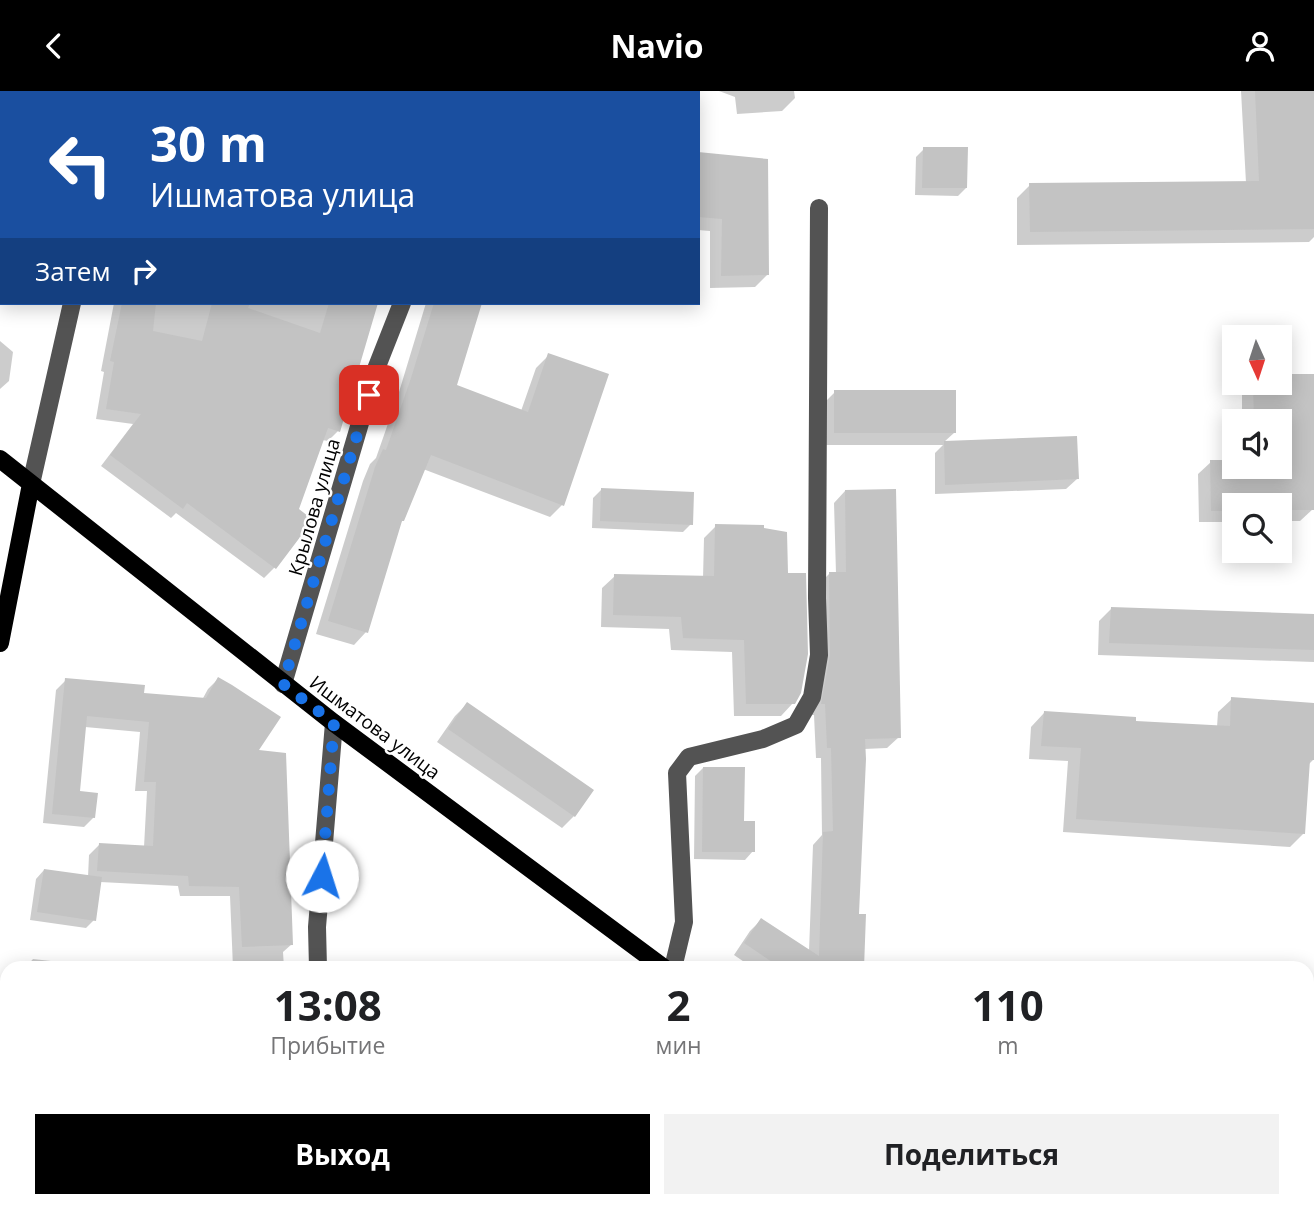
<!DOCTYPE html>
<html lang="ru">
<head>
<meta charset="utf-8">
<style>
	:root { --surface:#fff; --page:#f2f2f2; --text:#202124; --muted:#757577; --accent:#000 }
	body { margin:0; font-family:"Open Sans",sans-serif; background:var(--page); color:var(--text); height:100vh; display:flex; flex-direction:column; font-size:26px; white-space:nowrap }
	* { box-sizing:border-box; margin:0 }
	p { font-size:23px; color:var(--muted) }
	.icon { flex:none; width:38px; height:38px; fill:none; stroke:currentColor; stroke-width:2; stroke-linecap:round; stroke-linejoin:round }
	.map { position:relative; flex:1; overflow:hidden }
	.details { position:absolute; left:0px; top:870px; width:1314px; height:247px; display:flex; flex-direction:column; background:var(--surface); border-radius:21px 21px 0 0; box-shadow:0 4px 18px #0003 }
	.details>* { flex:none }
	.top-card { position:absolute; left:0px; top:0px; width:700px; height:214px; box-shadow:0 4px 18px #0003; background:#1a4fa0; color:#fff; overflow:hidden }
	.needle { width:46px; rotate:177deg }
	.fabs { position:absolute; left:1222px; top:234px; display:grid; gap:14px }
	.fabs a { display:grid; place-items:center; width:70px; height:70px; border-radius:0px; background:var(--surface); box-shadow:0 4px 18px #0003; font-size:35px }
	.pin { position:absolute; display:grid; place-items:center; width:60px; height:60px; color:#fff; margin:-30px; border-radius:14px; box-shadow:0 4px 10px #0006 }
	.me { position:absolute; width:77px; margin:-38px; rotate:5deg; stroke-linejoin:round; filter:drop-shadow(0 0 5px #0008) }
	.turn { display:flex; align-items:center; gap:24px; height:147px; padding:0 35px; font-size:32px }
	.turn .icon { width:91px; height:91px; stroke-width:2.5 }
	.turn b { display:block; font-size:49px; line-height:60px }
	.then { display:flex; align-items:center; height:66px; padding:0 35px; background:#0003; gap:14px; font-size:26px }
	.eta { display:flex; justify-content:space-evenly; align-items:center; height:119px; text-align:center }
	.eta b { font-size:42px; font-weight:700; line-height:49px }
	.action { display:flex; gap:14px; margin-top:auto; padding:14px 35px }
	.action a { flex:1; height:80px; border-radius:0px; background:var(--accent); color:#fff; font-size:28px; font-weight:700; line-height:80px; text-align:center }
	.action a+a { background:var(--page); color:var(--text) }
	header { display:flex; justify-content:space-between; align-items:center; height:91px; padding:0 35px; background:var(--accent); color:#fff; font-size:32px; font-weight:700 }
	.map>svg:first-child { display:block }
</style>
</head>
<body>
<header><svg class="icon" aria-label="back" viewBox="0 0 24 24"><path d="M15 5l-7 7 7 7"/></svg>Navio<svg class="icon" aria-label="person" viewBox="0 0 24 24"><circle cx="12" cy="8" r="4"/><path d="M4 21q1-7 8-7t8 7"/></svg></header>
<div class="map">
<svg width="1314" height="1115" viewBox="0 0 1314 1115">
	<rect width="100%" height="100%" fill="#fff"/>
	<!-- shadow -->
	<path fill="#0003" d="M0,0H68L67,2H2V195L0,193Z
		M159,0H455L454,2H158Z
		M519,0H584V2H519Z
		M719,0H794L795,7L782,20L737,23L735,6Z
		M1241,0H1314V146L1309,151L1017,154V107L1030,94L1246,92Z
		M924,58L966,97L958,105L915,104L916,66Z
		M698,63L768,183L755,196L710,197V140L698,139Z
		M114,212H377L338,340L328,350L322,349L297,419L310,429L274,477L264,487L176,422L171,427L101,375L133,333L96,328L104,281L101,280Z
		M426,212H480L454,295L521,320L536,277L549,264L562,414L550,426L423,378L403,429L399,433L366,541L354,554L316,543L363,390L370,373L376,367L399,301Z
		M0,250L13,261L9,290L0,298Z
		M1314,285L1313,418L1300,430H1279V415H1234V431H1199L1198,383L1211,371L1234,376H1279V331H1242V298L1247,292H1279Z
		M835,301L954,342L944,351L1077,388L1066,398L935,403V362L943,354H823V313Z
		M602,398L691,433L683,441L592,437L593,407Z
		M845,400L899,646L887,657L864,658L858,825L863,877H753L734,864L750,840L761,829L809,860L813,754L822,744L821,667H816L814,624H811L818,494L829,483H836L834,412Z
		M716,435L793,612L781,625H734L732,561L671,559L669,538L601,536L602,497L615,485L703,487L704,447Z
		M1112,517L1314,524V571L1098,564L1099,530Z
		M218,588L256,660L292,853L283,861L284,877H233L230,805H180L178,795L100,791L94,829L86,837L30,829L36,788L44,779L88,786L89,764L99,754L144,756L147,700H135L140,641L85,636L78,702L94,726L84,736L43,732L56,599L66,589L142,604L202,609L208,598Z
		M1232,608L1314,613L1313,669L1308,674L1304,742L1290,756L1063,741L1068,670L1029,668L1031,636L1044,622L1134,632L1217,636L1218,621Z
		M467,613L574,725L562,737L437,651L455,625Z
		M703,677L753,760L745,769L694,768L695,685Z
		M33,868L78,873L77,877H25Z
		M7,1051V1092H0L2,1055Z
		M217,1110H291V1113L290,1115H217Z"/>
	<!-- building -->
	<path fill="#c3c3c3" d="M1255,0H1314V138L1030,141L1029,92L1259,90Z
		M923,56H968L967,97H922Z
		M698,61L768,68L769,184L721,185L722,128L698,126Z
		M122,212H156L153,240L202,250L212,212H250L248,217L320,242L329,212H378L340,341L328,337L299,418L313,429L276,478L187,412L183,418L110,364L141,323L106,318L114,271L110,270Z
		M434,212H482L457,294L528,321L548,262L609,283L564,415L431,364L404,430H402L368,542L328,530L375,376L383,358L386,359L411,287Z
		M1279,283H1314V419H1279V415H1234V420H1211L1210,369H1234V376H1279V331H1254L1253,292H1279Z
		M834,299H956V342H834Z
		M1077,345L1079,388L945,394L944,350Z
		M601,397L694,401L693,434L600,430Z
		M896,398L901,647L865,648L866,668L859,823H866L864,877H781L744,852L761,827L819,865L823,741L833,740L831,657H827L825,613H821L830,564L829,481H846L845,399Z
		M715,433L764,434V437L787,441L788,482H806L808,563L801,602L795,613H746L744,549L683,547L681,526L613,524L614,483L714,485Z
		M1111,516L1314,523V559L1109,552Z
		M218,586L232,594L281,626L259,659L286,662L293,854L242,856L239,796L189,795L188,785L97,780L99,752L153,755L156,691H144L149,631L87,625L80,700L98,702L95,727L52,723L65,587L145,594L144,602L206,607Z
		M1231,606L1314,612V669H1310L1305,743L1076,728L1081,657L1041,655L1044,620L1136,626V630L1230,635Z
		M467,611L594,699L575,726L448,638Z
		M703,676H745L744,730H755V761H702Z
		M44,778L102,786L96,830L37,821Z"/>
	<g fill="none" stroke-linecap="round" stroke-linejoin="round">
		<!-- minor -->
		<path stroke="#535353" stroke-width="18" d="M107,2V0
			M481,2L482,0
			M31,393L72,212
			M283,593L376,278L402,212
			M318,877L317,836L334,632
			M673,877L684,831L677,682L689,666L763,648L796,634L812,606L819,564L817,507L819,117
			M320,1110V1115
			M662,1110V1115"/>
		<!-- major -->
		<path stroke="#000" stroke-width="18" d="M0,368L334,632L664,877
			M0,552L31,393
			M1087,1110L1104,1115"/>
	</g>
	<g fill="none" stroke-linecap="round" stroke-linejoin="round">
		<!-- route -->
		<path stroke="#1a73e8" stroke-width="12" stroke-dasharray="0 21.6" d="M322,785L334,632L283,593L369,304"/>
	</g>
	<g text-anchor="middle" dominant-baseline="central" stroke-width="5" stroke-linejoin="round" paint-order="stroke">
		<!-- street labels -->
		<g font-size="19" fill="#000" stroke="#fff">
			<text transform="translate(314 416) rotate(-74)">Крылова улица</text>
			<text transform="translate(375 636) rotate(37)">Ишматова улица</text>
		</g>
	</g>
</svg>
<div class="fabs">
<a><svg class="needle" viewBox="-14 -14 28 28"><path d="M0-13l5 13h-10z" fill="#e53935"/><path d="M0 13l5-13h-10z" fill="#757577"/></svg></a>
<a><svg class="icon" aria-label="sound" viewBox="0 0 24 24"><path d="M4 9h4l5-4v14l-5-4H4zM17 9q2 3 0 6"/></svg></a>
<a><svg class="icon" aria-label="search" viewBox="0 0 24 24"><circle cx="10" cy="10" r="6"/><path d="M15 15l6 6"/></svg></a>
</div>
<div class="pin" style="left:369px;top:304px;background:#d93025"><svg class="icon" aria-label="arrive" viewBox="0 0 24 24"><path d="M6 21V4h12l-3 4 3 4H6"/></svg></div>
<svg class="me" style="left:322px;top:785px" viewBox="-20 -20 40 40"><circle r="19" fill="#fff"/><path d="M0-13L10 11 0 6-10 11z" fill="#1a73e8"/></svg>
<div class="top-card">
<div class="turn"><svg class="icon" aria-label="left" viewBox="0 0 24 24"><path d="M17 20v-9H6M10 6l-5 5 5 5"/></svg><div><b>30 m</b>Ишматова улица</div></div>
<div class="then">Затем<svg class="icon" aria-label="right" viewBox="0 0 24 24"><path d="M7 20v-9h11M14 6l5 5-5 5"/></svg></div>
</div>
<section class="details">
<div class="eta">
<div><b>13:08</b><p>Прибытие</p></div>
<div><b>2</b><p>мин</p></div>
<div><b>110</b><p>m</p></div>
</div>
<div class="action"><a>Выход</a><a>Поделиться</a></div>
</section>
</div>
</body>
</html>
